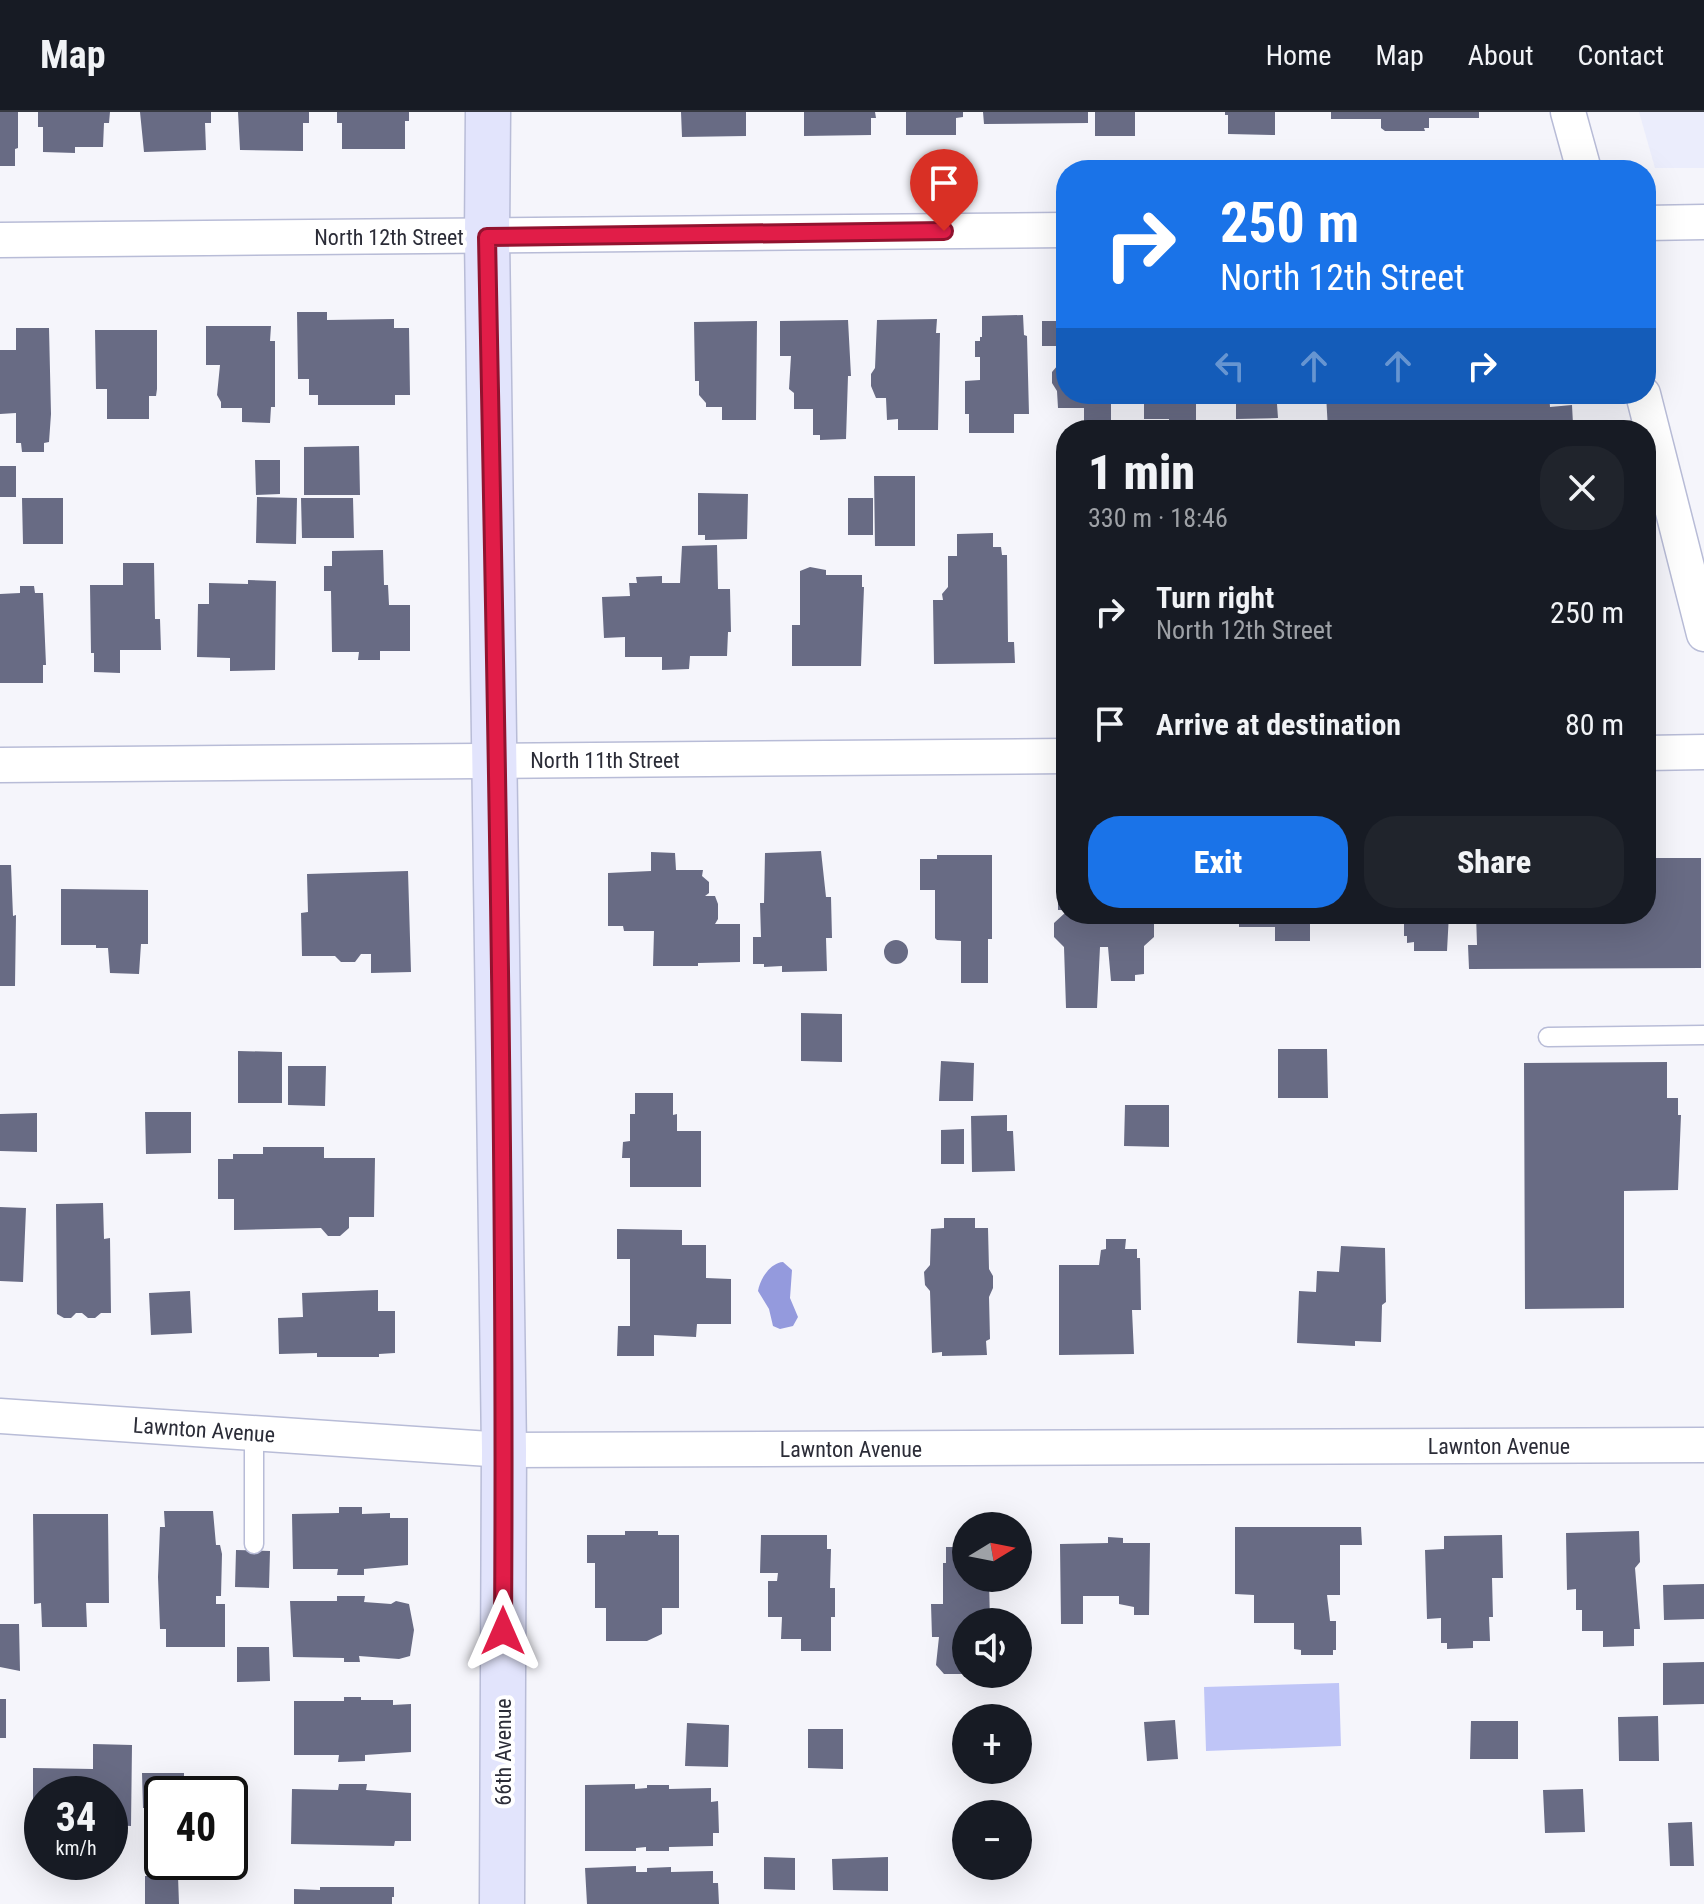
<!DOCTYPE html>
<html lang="en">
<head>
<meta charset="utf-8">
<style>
	:root { --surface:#171b24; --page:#20242c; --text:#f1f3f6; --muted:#9ea1a6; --line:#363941; --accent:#1a73e8 }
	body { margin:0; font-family:"Roboto Condensed",sans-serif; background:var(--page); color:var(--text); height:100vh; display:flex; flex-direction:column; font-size:30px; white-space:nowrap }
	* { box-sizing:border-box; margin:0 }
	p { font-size:26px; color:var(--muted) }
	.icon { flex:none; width:44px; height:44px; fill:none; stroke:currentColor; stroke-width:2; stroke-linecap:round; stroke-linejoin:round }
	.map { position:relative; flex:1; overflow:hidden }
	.panel { position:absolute; left:1056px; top:308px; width:600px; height:504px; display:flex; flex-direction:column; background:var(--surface); border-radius:32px; box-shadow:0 8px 32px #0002 }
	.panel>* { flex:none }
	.hud { position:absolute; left:1056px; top:48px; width:600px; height:244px; border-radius:32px; box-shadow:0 8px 32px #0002; background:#1a73e8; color:#fff; overflow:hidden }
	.needle { width:52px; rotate:80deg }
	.tools { position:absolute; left:952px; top:1400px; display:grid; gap:16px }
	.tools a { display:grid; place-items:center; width:80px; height:80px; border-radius:50%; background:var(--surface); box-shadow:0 8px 32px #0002; font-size:40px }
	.speed { position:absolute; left:24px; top:1664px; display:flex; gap:16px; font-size:40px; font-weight:700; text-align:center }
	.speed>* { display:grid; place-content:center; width:104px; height:104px; border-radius:50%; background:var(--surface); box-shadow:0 8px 32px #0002; line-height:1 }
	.speed small { font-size:20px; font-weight:400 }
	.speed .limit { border:4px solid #111; border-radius:12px; background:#fff; color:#111 }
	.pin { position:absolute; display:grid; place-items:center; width:68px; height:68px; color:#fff; margin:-82px -34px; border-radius:50% 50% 50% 0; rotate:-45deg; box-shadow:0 0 8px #0007 }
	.pin .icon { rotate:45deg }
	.me { position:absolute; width:88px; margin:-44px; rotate:0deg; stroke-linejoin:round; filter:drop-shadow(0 0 6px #0008) }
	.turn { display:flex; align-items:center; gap:28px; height:168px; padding:0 32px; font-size:36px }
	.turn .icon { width:104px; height:104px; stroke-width:2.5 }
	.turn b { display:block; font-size:56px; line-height:68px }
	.lanes { display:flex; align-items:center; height:76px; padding:0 32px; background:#0003; justify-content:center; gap:40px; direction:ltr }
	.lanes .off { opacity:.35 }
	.round { display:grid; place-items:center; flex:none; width:84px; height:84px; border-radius:32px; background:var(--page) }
	.overview { display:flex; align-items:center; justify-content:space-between; height:136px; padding:0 32px }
	h1 { font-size:48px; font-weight:800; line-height:60px }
	.action { display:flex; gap:16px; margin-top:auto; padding:16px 32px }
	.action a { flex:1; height:92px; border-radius:32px; background:var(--accent); color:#fff; font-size:32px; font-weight:800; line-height:92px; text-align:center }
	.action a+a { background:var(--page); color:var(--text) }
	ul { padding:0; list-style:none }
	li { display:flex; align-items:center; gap:24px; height:112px; padding:0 32px }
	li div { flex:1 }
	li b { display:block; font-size:30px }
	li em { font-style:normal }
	header { display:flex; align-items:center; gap:48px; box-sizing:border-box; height:112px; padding:0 40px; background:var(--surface); border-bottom:2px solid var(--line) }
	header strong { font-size:38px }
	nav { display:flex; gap:44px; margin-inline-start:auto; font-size:28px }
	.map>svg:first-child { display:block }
</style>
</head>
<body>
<header>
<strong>Map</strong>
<nav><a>Home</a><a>Map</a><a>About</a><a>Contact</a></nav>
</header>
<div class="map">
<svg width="1704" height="1792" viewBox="0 0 1704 1792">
	<rect width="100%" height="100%" fill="#f5f5fb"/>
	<!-- built -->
	<path fill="#ebedfc" d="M1639,0H1704V56H1655Z"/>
	<!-- green -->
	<path fill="#bfc5f7" d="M1339,1571L1341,1634L1206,1639L1204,1575Z"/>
	<!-- water -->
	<path fill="#949add" d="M783,1150L792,1158L790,1186L798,1205L793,1214L780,1217L773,1214L769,1197L758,1179C760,1167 770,1151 783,1150Z"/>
	<!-- building -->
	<path fill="#686b84" d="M0,0H18V36L15,37V54H0Z
		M38,0H110L109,11H104L103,35H75V41L43,40V15H38Z
		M140,0H211V11H205L206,38L144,40Z
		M238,0H309V11H303V39L240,38Z
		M337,0H409V9H405V37H342V11H337Z
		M681,0H746V24L682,25Z
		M804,0H875L876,6H871V23L804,24Z
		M906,0H963V5L956,6V23H906Z
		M983,0H1088V11L984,12Z
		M1095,0H1135V24H1095Z
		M1225,0H1275V23L1228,22V3H1225Z
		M1331,0H1479V6H1429V16H1424L1425,19H1385L1381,16V7H1331Z
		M297,200H327V208L394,207V216H409L410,283H395V293H318V283H309V267H298Z
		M1023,203L1024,223L1027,224L1029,302H1014V321H969V302H965V269L980,268V245H975V229H980V225H982V204Z
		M937,207L936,221H940L938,318H898V307L887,308L886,286H876L871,274V262L875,256L877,208Z
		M848,208L851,264H848L846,327L820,328V323H813V297H794V281L789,277L791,244H780V209Z
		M757,209L756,308H722V295H706V291L699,283V269H695L694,210Z
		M1042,209H1066V282H1111V315L1084,316V296H1058L1057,279L1052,271V260L1058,253V234H1042Z
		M206,214H271L270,229H275V295H271L270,311L242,310V296H221V290L217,283L220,253H206Z
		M16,216H49L51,302L49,330L44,331V340H22L21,331H16V301L0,302V238H16Z
		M95,218H157V277L156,284H149V307H107V277H96Z
		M1144,282H1196V318H1169V307H1144Z
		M1236,282H1289V292H1277L1278,306L1236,307Z
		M1326,282H1549L1550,295L1572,293L1573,312L1472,318H1328Z
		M359,334L360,383H304V335Z
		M255,348H280V382L256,383Z
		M0,354H16V385H0Z
		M874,364H915V434H875Z
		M698,381L748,382L747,427L705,428V423H698Z
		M257,385L297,386L296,432L256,431Z
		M22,386H63V432H23Z
		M301,386H353L354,426H302Z
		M848,386H873V423H848Z
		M993,421V435H1001L1002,443H1007L1008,530H1014L1015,551L934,552L933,488H943L942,482L948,475V444H957V422Z
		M717,433L718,477H730L731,520H728L727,544H690L689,557L662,558V545H625V525L604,526L602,485L630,484L629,471H637L636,465L662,464V471H680L682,434Z
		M383,438L384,473H388L389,493H410V539H380V548H358L359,540H332L331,479H324V454H332V439Z
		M123,451H154L155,507H160L161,538H120V561L94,560V541H91L90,473H123Z
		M810,455L826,458V463H862V475H864L861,554H792V513H800V459Z
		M248,468L276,469L275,558L230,559V546L197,545L198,492H209V471L248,472Z
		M20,474H34L35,481H43L46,553H43V571H0V482L20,481Z
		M1058,732H1066V798H1058Z
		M821,739L826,785H831L832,826H826L827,859L782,860V854L764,855V852H753V825H761L760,791H764L765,741Z
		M651,740L675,741L676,758H703L702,764L709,770V781L705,784H715L718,792V807L715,812H740V850L698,851V854H653L654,819H624L623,814H608V761L651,759Z
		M937,743H992V827H988V871H961V829L937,828L935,826V778H920V747H937Z
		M1646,746H1701V856L1469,857L1468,833H1477L1476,802H1646Z
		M0,753H11L13,804L16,803L15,874H0Z
		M408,759L411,860L371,861V842H361L355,850H341L335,844H302L301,801L308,800L307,762Z
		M61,777L148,778V832H141L139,862L110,861L108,836H96V833H61Z
		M1066,800L1147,802L1154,810V825L1144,834V862L1135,863V869H1111L1108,835H1100L1097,896H1066L1064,835L1054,825V811Z
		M1239,802H1310V829H1275V815H1239Z
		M1374,802H1449L1447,839H1414V830L1407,831V824H1404V809H1374Z
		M884 840a12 12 0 1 1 24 0a12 12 0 1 1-24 0Z
		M801,901L842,902V950L801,949Z
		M1278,937H1327L1328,986H1278Z
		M238,939L282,940V991H238Z
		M941,949L974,951L973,989H939Z
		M1667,950V986H1678V1003H1681L1678,1078L1624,1079V1196L1525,1197L1524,951Z
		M288,954H326L325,994L288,993Z
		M635,981H673V1003L677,1002V1019H701V1075H630V1046H622L623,1030L630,1029V1002H635Z
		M1125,993H1169V1035L1124,1034Z
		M145,1000H191V1041L146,1042Z
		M37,1001V1040L0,1039V1002Z
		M1007,1003V1019H1013L1015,1059L972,1060L971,1004Z
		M964,1017V1052H941V1018Z
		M263,1035H324V1046H375L374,1105H349V1116L340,1124H328L321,1116L234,1118V1087H218V1047H233V1042H263Z
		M103,1091L104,1127L110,1126L111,1201H101L95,1206H88L82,1201H76L71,1206H64L57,1202L56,1092Z
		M0,1095L26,1096L23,1170L0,1169Z
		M944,1106H975V1116H988L989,1157L993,1164V1176L989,1185L990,1227L986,1229L987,1243L942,1244V1240L932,1241L930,1179L925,1173L924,1160L930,1153L931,1117L944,1116Z
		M617,1117L682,1118V1133H706V1166L731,1167V1212H697L696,1225L654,1223V1244H617L618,1214H630V1147H617Z
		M1106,1127H1126L1125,1137H1137V1146H1140L1141,1198H1132L1134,1242L1059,1243V1153H1099L1101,1138L1106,1137Z
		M1341,1134L1385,1136L1386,1190L1382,1193L1381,1230L1355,1229V1234L1297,1231L1299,1179L1316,1180L1317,1159L1339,1160Z
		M378,1178V1199H395V1241L379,1242V1245H317V1241L279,1242L278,1206L303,1205L302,1181Z
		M190,1179L192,1221L151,1223L149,1181Z
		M339,1395H362V1402L390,1401V1406H408V1453L364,1457V1463H337L338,1457H293L292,1402L339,1401Z
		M164,1399H213L216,1433H220L222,1442L221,1484H216V1492H225V1535H166V1517H160L158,1465L160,1415H165Z
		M33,1402H108L109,1491H86L87,1515H42L41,1491L34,1492Z
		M1235,1415H1361L1362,1433H1340V1483H1327L1330,1509H1336V1538H1333V1543H1301V1538L1294,1537V1511H1254V1483L1235,1482Z
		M625,1419H658V1423H679V1496H662V1522L647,1529H606V1496H595V1451H587V1423H625Z
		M1639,1419L1640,1450L1635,1456L1640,1517H1634V1534L1603,1535V1519H1582V1498H1576V1477L1567,1478L1566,1421Z
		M761,1423H827V1437H831L830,1476H835V1505H831V1539H801V1527H781L782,1505H768V1469H777L778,1461H760Z
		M1502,1423L1503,1466H1492L1493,1505H1489L1490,1529H1473V1536L1447,1537V1531H1441V1506L1427,1507L1425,1438L1444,1437V1424Z
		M1108,1425L1123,1426V1431H1150L1149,1503H1134V1495L1119,1492V1484H1083V1512H1061L1060,1432L1108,1431Z
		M946,1435H966V1466H989L986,1469H989L990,1510H966V1559L962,1562H944L936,1553L939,1525H932L931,1492H943V1451H946Z
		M236,1438L270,1439L269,1476L235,1475Z
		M1704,1472V1507L1664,1508L1663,1473Z
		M337,1484H365L364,1490L391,1492L396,1489L409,1492L414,1518L410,1544L399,1547L359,1544L360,1550H344V1546L293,1545L290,1489H337Z
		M0,1512H19L20,1559L0,1555Z
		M237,1535H269L270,1569L237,1570Z
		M1704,1550V1592L1663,1593V1551Z
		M344,1585H361V1588H393V1593L411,1592V1640L365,1643V1649L338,1650L339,1643H294V1589H344Z
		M0,1587H6V1626H0Z
		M1658,1604L1659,1649H1619L1618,1605Z
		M1175,1608L1178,1647L1147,1649L1144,1610Z
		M1471,1609H1518V1647H1470Z
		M687,1611L729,1613L728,1655L685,1654Z
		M808,1617H843V1657L808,1656Z
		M93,1632L132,1633L131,1714L110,1713V1682H42V1713H33V1656L93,1657Z
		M142,1661H184V1682H162V1696H143Z
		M339,1672H367L366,1678L411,1681V1729H395L394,1734L291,1732L292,1677L338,1678Z
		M635,1672V1677L647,1676V1673H669V1677L711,1676V1690L718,1689L719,1721H713V1734L669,1735V1739H646V1735L636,1736V1739H585V1673Z
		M1583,1677L1585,1720L1545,1721L1543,1678Z
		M1692,1710L1694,1754H1670L1668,1711Z
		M764,1745L795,1746V1778L764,1777Z
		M888,1745V1779L833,1778L832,1747Z
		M636,1754V1760H647V1756L671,1755V1760L713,1759V1771H718L719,1792H587L585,1756Z
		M145,1764H178L179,1792H145Z
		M320,1775H394V1785H392V1792H294V1777L320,1778Z"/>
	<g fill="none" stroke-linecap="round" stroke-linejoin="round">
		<defs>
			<path id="lane" d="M1548,925L1704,923
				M254,1432V1321"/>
			<path id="street" d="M1568,0L1584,58
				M1646,111L1704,110
				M0,128L1066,118
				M1643,282L1704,522
				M1646,641L1704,640
				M0,653L1066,644
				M0,1304L504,1338L1704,1333"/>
			<path id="secondary" d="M488,0L487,125L504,1338L502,1792"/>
		</defs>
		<!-- lane casing -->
		<use href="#lane" stroke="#b8bcd7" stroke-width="21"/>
		<!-- street casing -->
		<use href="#street" stroke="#b8bcd7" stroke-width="37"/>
		<!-- secondary casing -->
		<use href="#secondary" stroke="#b8bcd7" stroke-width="47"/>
		<!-- lane -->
		<use href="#lane" stroke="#fff" stroke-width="18"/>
		<!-- street -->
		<use href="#street" stroke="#fff" stroke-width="34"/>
		<!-- secondary -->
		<use href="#secondary" stroke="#e2e4fc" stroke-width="44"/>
	</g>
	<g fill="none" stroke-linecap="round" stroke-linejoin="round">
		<defs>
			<path id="route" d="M503,1519C506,1055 496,589 487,125L944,119"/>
		</defs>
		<!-- route casing -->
		<use href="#route" stroke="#92132f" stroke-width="20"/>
		<!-- route -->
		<use href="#route" stroke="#e11d48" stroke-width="14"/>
	</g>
	<g text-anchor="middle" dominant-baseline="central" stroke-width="8" stroke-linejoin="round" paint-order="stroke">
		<!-- street labels -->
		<g font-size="22" fill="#2b2c37" stroke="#fff">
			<text x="389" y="125">North 12th Street</text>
			<text x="605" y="648">North 11th Street</text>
			<text transform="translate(204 1318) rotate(4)">Lawnton Avenue</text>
			<text x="1499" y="1334">Lawnton Avenue</text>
			<text x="851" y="1337">Lawnton Avenue</text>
			<text transform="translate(503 1640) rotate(-90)">66th Avenue</text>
		</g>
	</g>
</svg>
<div class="tools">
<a><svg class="needle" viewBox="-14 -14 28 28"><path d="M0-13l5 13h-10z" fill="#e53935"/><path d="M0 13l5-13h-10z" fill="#9ea1a6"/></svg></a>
<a><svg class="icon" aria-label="sound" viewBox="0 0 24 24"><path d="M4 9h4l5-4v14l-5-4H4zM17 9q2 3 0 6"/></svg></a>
<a>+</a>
<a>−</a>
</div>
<div class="speed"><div>34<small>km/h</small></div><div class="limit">40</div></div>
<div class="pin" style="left:944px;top:119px;background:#d93025"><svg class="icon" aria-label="arrive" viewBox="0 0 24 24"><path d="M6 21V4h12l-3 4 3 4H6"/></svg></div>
<svg class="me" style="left:503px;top:1519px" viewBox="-20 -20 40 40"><path d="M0-17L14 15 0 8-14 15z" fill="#e11d48" stroke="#fff" stroke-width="4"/></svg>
<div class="hud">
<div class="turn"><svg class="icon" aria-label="right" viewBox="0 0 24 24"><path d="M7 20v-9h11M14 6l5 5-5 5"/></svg><div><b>250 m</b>North 12th Street</div></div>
<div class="lanes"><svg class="icon off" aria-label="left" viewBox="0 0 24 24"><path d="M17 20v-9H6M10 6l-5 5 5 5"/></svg><svg class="icon off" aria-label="ahead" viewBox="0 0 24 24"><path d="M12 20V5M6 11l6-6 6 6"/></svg><svg class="icon off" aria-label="ahead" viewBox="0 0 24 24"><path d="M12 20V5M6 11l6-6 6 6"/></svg><svg class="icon" aria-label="right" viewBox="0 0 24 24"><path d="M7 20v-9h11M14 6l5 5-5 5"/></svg></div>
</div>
<section class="panel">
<div class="overview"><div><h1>1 min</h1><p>330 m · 18:46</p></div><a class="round"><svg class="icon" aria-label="close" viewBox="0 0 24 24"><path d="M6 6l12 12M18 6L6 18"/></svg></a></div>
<ul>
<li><svg class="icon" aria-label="right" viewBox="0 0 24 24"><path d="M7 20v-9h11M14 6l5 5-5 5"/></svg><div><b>Turn right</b><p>North 12th Street</p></div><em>250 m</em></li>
<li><svg class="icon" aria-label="arrive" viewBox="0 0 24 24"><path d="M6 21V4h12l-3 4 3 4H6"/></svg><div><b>Arrive at destination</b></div><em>80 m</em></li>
</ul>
<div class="action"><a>Exit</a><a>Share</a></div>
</section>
</div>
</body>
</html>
